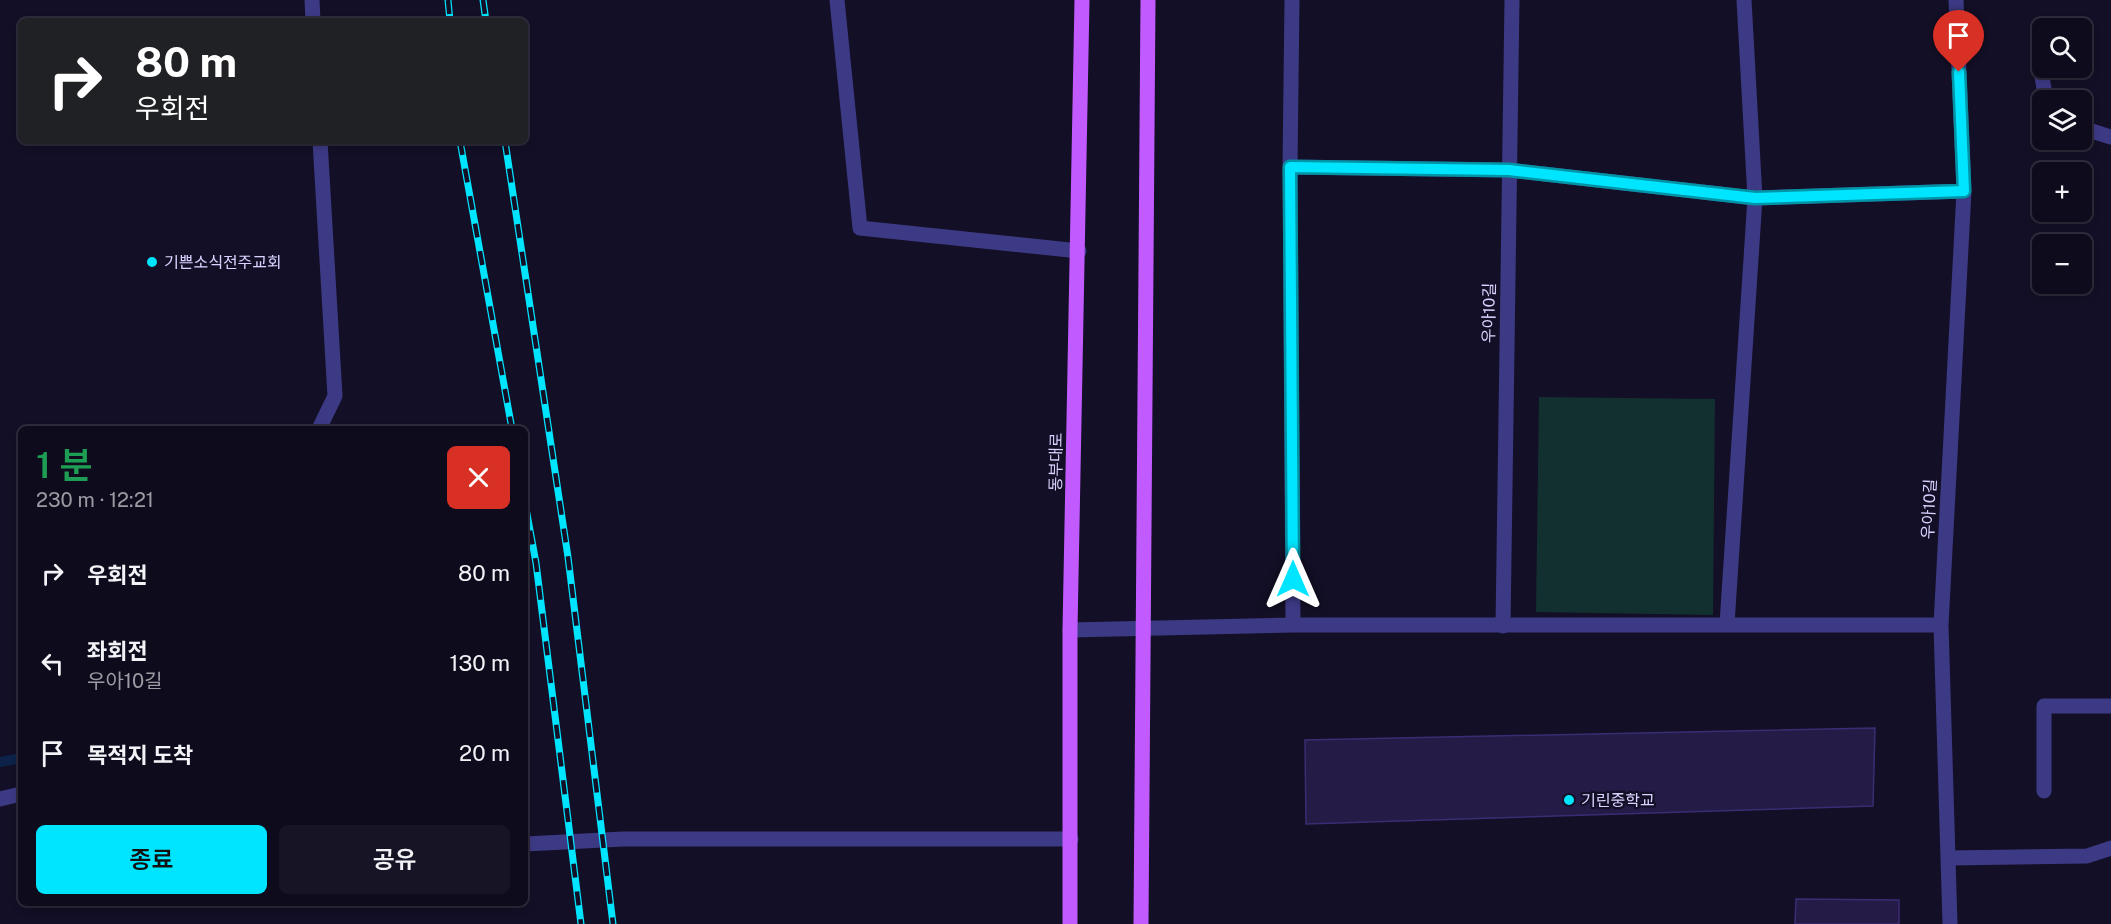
<!DOCTYPE html>
<html lang="ko">
<head>
<meta charset="utf-8">
<style>
	:root { --surface:#0e0b1c; --page:#171425; --text:#f1f3f6; --muted:#9b9ba3; --line:#2e2b3b; --accent:#00e5ff }
	body { margin:0; font-family:"Public Sans","Noto Sans KR",sans-serif; background:var(--page); color:var(--text); height:100vh; display:flex; flex-direction:column; font-size:22px; white-space:nowrap }
	* { box-sizing:border-box; margin:0 }
	p { font-size:20px; color:var(--muted) }
	.icon { flex:none; width:33px; height:33px; fill:none; stroke:currentColor; stroke-width:2; stroke-linecap:round; stroke-linejoin:round }
	.map { position:relative; flex:1; overflow:hidden }
	.sheet { position:absolute; left:18px; top:426px; width:510px; height:480px; display:flex; flex-direction:column; background:var(--surface); border-radius:9px; box-shadow:0 3px 9px #0003,0 0 0 2px var(--line) }
	.sheet>* { flex:none }
	.hud { position:absolute; left:18px; top:18px; width:510px; height:126px; border-radius:9px; box-shadow:0 3px 9px #0003,0 0 0 2px var(--line); background:#202124; color:#fff; overflow:hidden }
	.buttons { position:absolute; left:2032px; top:18px; display:grid; gap:12px }
	.buttons a { display:grid; place-items:center; width:60px; height:60px; border-radius:9px; background:var(--surface); box-shadow:0 3px 9px #0003,0 0 0 2px var(--line); font-size:30px }
	.pin { position:absolute; display:grid; place-items:center; width:51px; height:51px; color:#fff; margin:-62px -26px; border-radius:50% 50% 50% 0; rotate:-45deg; box-shadow:0 0 6px #0007 }
	.pin .icon { rotate:45deg }
	.me { position:absolute; width:66px; margin:-33px; rotate:0deg; stroke-linejoin:round; filter:drop-shadow(0 0 4px #0008) }
	.turn { display:flex; align-items:center; gap:21px; height:126px; padding:0 18px; font-size:27px }
	.turn .icon { width:78px; height:78px; stroke-width:2.5 }
	.turn b { display:block; font-size:42px; line-height:51px }
	.round { display:grid; place-items:center; flex:none; width:63px; height:63px; border-radius:9px; background:var(--page) }
	.head { display:flex; align-items:center; justify-content:space-between; height:102px; padding:0 18px }
	h1 { font-size:36px; font-weight:600; line-height:45px; color:#1e9e55 }
	.action { display:flex; gap:12px; margin-top:auto; padding:12px 18px }
	.action a { flex:1; height:69px; border-radius:9px; background:var(--accent); color:#111; font-size:24px; font-weight:600; line-height:69px; text-align:center }
	.action a+a { background:var(--page); color:var(--text) }
	ul { padding:0; list-style:none }
	li { display:flex; align-items:center; gap:18px; height:90px; padding:0 18px }
	li div { flex:1 }
	li b { display:block; font-size:22px }
	li em { font-style:normal }
	.map>svg:first-child { display:block }
</style>
</head>
<body>
<div class="map">
<svg width="2111" height="924" viewBox="0 0 2111 924">
	<rect width="100%" height="100%" fill="#130f26"/>
	<!-- green -->
	<path fill="#12302f" d="M1539,397L1715,399L1713,615L1536,612Z"/>
	<g fill="none" stroke-linecap="round" stroke-linejoin="round">
		<!-- stream -->
		<path stroke="#0c2248" stroke-width="10" d="M0,762L21,758"/>
	</g>
	<!-- building -->
	<path fill="#241b47" stroke="#3b2d73" stroke-width="1.5" d="M1875,728L1873,806L1306,824L1305,740Z
		M1796,899L1899,900V924H1795Z"/>
	<g fill="none" stroke-linecap="round" stroke-linejoin="round">
		<!-- lane -->
		<path stroke="#3d3a85" stroke-width="15" d="M312,0L313,21
			M2043,54L2041,71L2046,100
			M2082,128L2111,137
			M319,429L335,396L320,141
			M2044,791V706H2111
			M0,799L21,794
			M525,844L623,839H1071
			M1949,858L2087,856L2111,848"/>
		<!-- street -->
		<path stroke="#3d3a85" stroke-width="15" d="M837,0L860,228L1079,251
			M1292,0L1290,167L1293,625
			M1290,167L1508,170L1755,198L1964,191
			M1727,624L1755,198L1744,0
			M1503,626L1512,0
			M1070,630L1293,625H1941
			M1950,924L1941,625L1964,191L1956,0"/>
		<!-- primary -->
		<path stroke="#c25bff" stroke-width="15" d="M1070,924V630L1082,0
			M1141,924L1148,0"/>
		<defs>
			<path id="rail" d="M448,0L450,21
				M483,0L486,21
				M460,141L512,429
				M505,141L568,557L613,924
				M525,503L536,563L581,924"/>
		</defs>
		<!-- rail casing -->
		<use href="#rail" stroke="#00e5ff" stroke-width="7"/>
		<!-- rail -->
		<use href="#rail" stroke="#130f26" stroke-width="4.5" stroke-dasharray="14" stroke-linecap="butt"/>
	</g>
	<g fill="none" stroke-linecap="round" stroke-linejoin="round">
		<defs>
			<path id="route" d="M1293,579L1290,167L1509,170L1755,198L1964,191L1959,72"/>
		</defs>
		<!-- route casing -->
		<use href="#route" stroke="#0095a6" stroke-width="15"/>
		<!-- route -->
		<use href="#route" stroke="#00e5ff" stroke-width="10"/>
	</g>
	<!-- markers -->
	<g fill="#00e5ff" stroke="#130f26" stroke-width="2">
		<circle cx="152" cy="262" r="6"/>
		<circle cx="1569" cy="800" r="6"/>
	</g>
	<g text-anchor="middle" dominant-baseline="central" stroke-width="4.5" stroke-linejoin="round" paint-order="stroke">
		<!-- poi labels -->
		<g font-size="16" fill="#d9d4ff" stroke="#130f26" text-anchor="start">
			<text x="164" y="262">기쁜소식전주교회</text>
			<text x="1581" y="800">기린중학교</text>
		</g>
		<!-- street labels -->
		<g font-size="16" fill="#d9d4ff" stroke="#130f26">
			<text transform="translate(1489 313) rotate(-89)">우아10길</text>
			<text transform="translate(1056 462) rotate(-89)">동부대로</text>
			<text transform="translate(1929 509) rotate(-87)">우아10길</text>
		</g>
	</g>
</svg>
<div class="buttons">
<a><svg class="icon" aria-label="search" viewBox="0 0 24 24"><circle cx="10" cy="10" r="6"/><path d="M15 15l6 6"/></svg></a>
<a><svg class="icon" aria-label="layers" viewBox="0 0 24 24"><path d="M12 4l9 5-9 5-9-5zM3 14l9 5 9-5"/></svg></a>
<a>+</a>
<a>−</a>
</div>
<div class="pin" style="left:1959px;top:72px;background:#d93025"><svg class="icon" aria-label="arrive" viewBox="0 0 24 24"><path d="M6 21V4h12l-3 4 3 4H6"/></svg></div>
<svg class="me" style="left:1293px;top:579px" viewBox="-20 -20 40 40"><path d="M0-17L14 15 0 8-14 15z" fill="#00e5ff" stroke="#fff" stroke-width="4"/></svg>
<div class="hud">
<div class="turn"><svg class="icon" aria-label="right" viewBox="0 0 24 24"><path d="M7 20v-9h11M14 6l5 5-5 5"/></svg><div><b>80 m</b>우회전</div></div>
</div>
<section class="sheet">
<div class="head"><div><h1>1 분</h1><p>230 m · 12:21</p></div><a class="round" style="background:#d93025;color:#fff"><svg class="icon" aria-label="close" viewBox="0 0 24 24"><path d="M6 6l12 12M18 6L6 18"/></svg></a></div>
<ul>
<li><svg class="icon" aria-label="right" viewBox="0 0 24 24"><path d="M7 20v-9h11M14 6l5 5-5 5"/></svg><div><b>우회전</b></div><em>80 m</em></li>
<li><svg class="icon" aria-label="left" viewBox="0 0 24 24"><path d="M17 20v-9H6M10 6l-5 5 5 5"/></svg><div><b>좌회전</b><p>우아10길</p></div><em>130 m</em></li>
<li><svg class="icon" aria-label="arrive" viewBox="0 0 24 24"><path d="M6 21V4h12l-3 4 3 4H6"/></svg><div><b>목적지 도착</b></div><em>20 m</em></li>
</ul>
<div class="action"><a>종료</a><a>공유</a></div>
</section>
</div>
</body>
</html>
